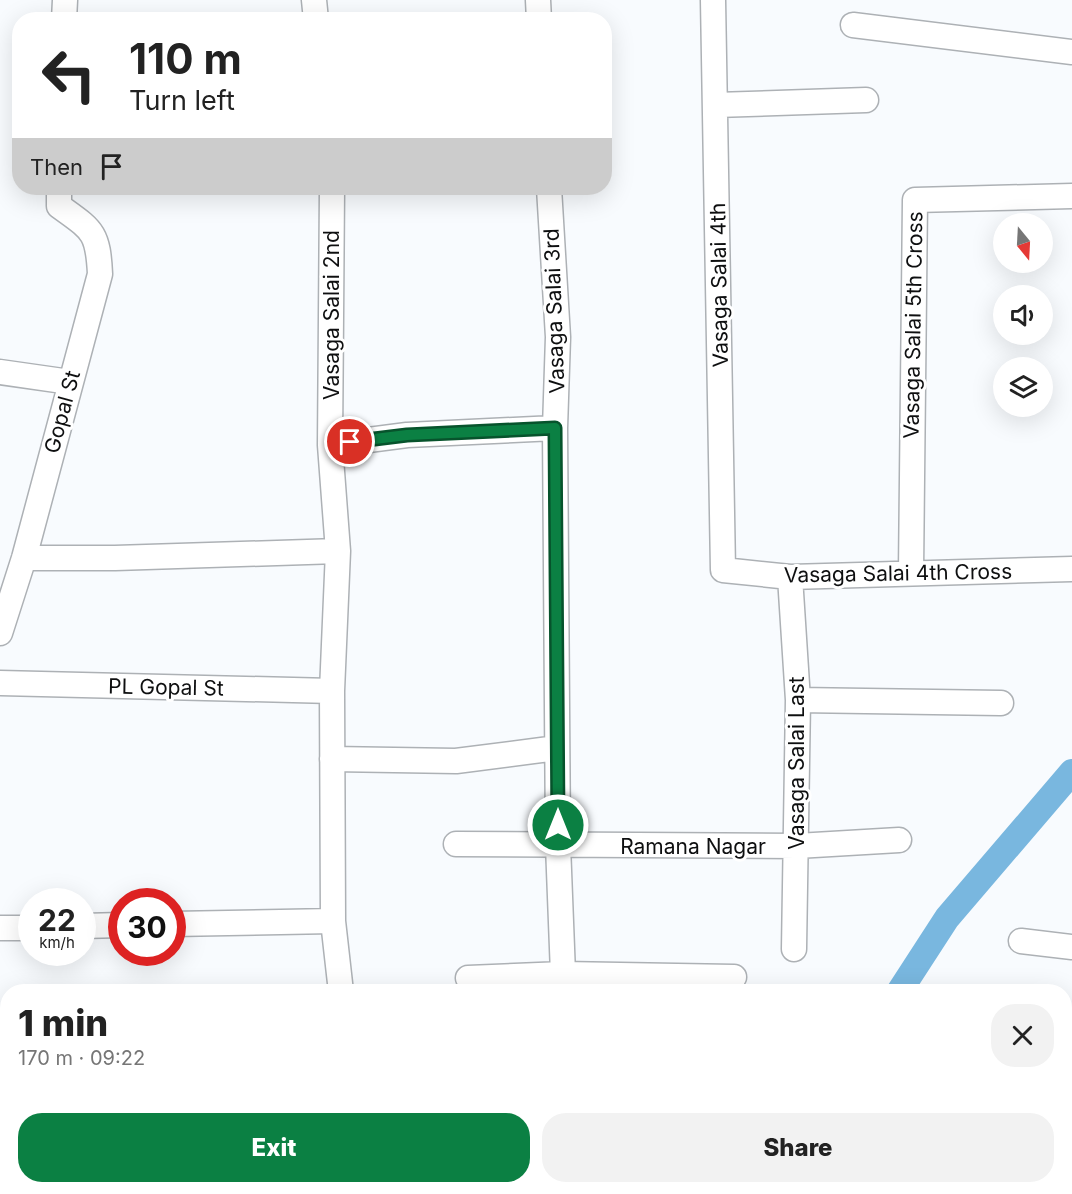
<!DOCTYPE html>
<html lang="en">
<head>
<meta charset="utf-8">
<style>
	:root { --surface:#fff; --page:#f2f2f2; --text:#222; --muted:#767676; --accent:#0b8043 }
	body { margin:0; font-family:Inter,sans-serif; background:var(--page); color:var(--text); height:100vh; display:flex; flex-direction:column; font-size:22px; white-space:nowrap }
	* { box-sizing:border-box; margin:0 }
	p { font-size:20px; color:var(--muted) }
	.icon { flex:none; width:33px; height:33px; fill:none; stroke:currentColor; stroke-width:2; stroke-linecap:round; stroke-linejoin:round }
	.map { position:relative; flex:1; overflow:hidden }
	.side { position:absolute; left:0px; top:984px; width:1072px; height:210px; display:flex; flex-direction:column; background:var(--surface); border-radius:24px 24px 0 0; box-shadow:0 6px 24px #0002 }
	.side>* { flex:none }
	.banner { position:absolute; left:12px; top:12px; width:600px; height:183px; border-radius:24px; box-shadow:0 6px 24px #0002; background:#fff; color:var(--text); overflow:hidden }
	.needle { width:39px; rotate:162deg }
	.fabs { position:absolute; left:993px; top:213px; display:grid; gap:12px }
	.fabs a { display:grid; place-items:center; width:60px; height:60px; border-radius:50%; background:var(--surface); box-shadow:0 6px 24px #0002; font-size:30px }
	.speed { position:absolute; left:18px; top:888px; display:flex; gap:12px; font-size:30px; font-weight:700; text-align:center }
	.speed>* { display:grid; place-content:center; width:78px; height:78px; border-radius:50%; background:var(--surface); box-shadow:0 6px 24px #0002; line-height:1 }
	.speed small { font-size:15px; font-weight:400 }
	.speed .limit { border:9px solid #d22; background:#fff; color:#111 }
	.pin { position:absolute; display:grid; place-items:center; width:51px; height:51px; color:#fff; margin:-26px; border:3px solid #fff; border-radius:50%; box-shadow:0 2px 6px #0007 }
	.me { position:absolute; width:66px; margin:-33px; rotate:0deg; stroke-linejoin:round; filter:drop-shadow(0 0 4px #0008) }
	.turn { display:flex; align-items:center; gap:21px; height:126px; padding:0 18px; font-size:27px }
	.turn .icon { width:78px; height:78px; stroke-width:2.5 }
	.turn b { display:block; font-size:42px; line-height:51px }
	.then { display:flex; align-items:center; height:57px; padding:0 18px; background:#0003; gap:12px; font-size:22px }
	.round { display:grid; place-items:center; flex:none; width:63px; height:63px; border-radius:24px; background:var(--page) }
	.overview { display:flex; align-items:center; justify-content:space-between; height:102px; padding:0 18px }
	h1 { font-size:36px; font-weight:800; line-height:45px }
	.action { display:flex; gap:12px; margin-top:auto; padding:12px 18px }
	.action a { flex:1; height:69px; border-radius:24px; background:var(--accent); color:#fff; font-size:24px; font-weight:800; line-height:69px; text-align:center }
	.action a+a { background:var(--page); color:var(--text) }
	.map>svg:first-child { display:block }
</style>
</head>
<body>
<div class="map">
<svg width="1072" height="1194" viewBox="0 0 1072 1194">
	<rect width="100%" height="100%" fill="#f8fbfe"/>
	<g fill="none" stroke-linecap="round" stroke-linejoin="round">
		<!-- canal -->
		<path stroke="#79b7df" stroke-width="26" d="M899,992L947,918L1072,772
			M859,1194V1186"/>
		<defs>
			<path id="street" d="M314,0L316,20
				M538,0L539,20
				M713,0L723,570L790,577L1072,569
				M64,20L65,0
				M853,25L1072,52
				M716,105L866,100
				M332,188L330,445L338,551L332,691L333,921L341,992
				M549,188L558,337L555,428L558,845L563,974
				M0,372L70,382
				M330,445L407,435L555,428
				M24,558H115L338,551
				M911,572L915,200L1072,196
				M790,577L798,700L794,949
				M0,633L24,558L100,274C98,231 92,230 59,206V188
				M0,683L332,691
				M798,700L1001,703
				M332,759L456,761L557,748
				M456,844L797,846L899,840
				M172,924L333,921
				M82,926L122,925
				M0,928H32
				M1021,941L1072,947
				M468,978L563,974L734,977
				M1065,1105L1072,1106
				M0,1147H8
				M337,1186V1194
				M481,1186V1194
				M582,1186V1194
				M205,1194V1186"/>
		</defs>
		<!-- street casing -->
		<use href="#street" stroke="#adb1b5" stroke-width="27"/>
		<!-- street -->
		<use href="#street" stroke="#fff" stroke-width="24"/>
	</g>
	<g fill="none" stroke-linecap="round" stroke-linejoin="round">
		<defs>
			<path id="route" d="M350,442L407,435L555,428L558,825"/>
		</defs>
		<!-- route casing -->
		<use href="#route" stroke="#07532c" stroke-width="15"/>
		<!-- route -->
		<use href="#route" stroke="#0b8043" stroke-width="10"/>
	</g>
	<g text-anchor="middle" dominant-baseline="central" stroke-width="6" stroke-linejoin="round" paint-order="stroke">
		<!-- street labels -->
		<g font-size="21" fill="#0e0f10" stroke="#fff">
			<text transform="translate(719 285) rotate(-91)">Vasaga Salai 4th</text>
			<text transform="translate(554 311) rotate(-92)">Vasaga Salai 3rd</text>
			<text transform="translate(331 315) rotate(-90)">Vasaga Salai 2nd</text>
			<text transform="translate(913 325) rotate(-89)">Vasaga Salai 5th Cross</text>
			<text transform="translate(62 412) rotate(-75)">Gopal St</text>
			<text transform="translate(898 573) rotate(-1)">Vasaga Salai 4th Cross</text>
			<text transform="translate(166 687) rotate(1)">PL Gopal St</text>
			<text transform="translate(796 763) rotate(-90)">Vasaga Salai Last</text>
			<text x="693" y="846">Ramana Nagar</text>
		</g>
	</g>
</svg>
<div class="fabs">
<a><svg class="needle" viewBox="-14 -14 28 28"><path d="M0-13l5 13h-10z" fill="#e53935"/><path d="M0 13l5-13h-10z" fill="#767676"/></svg></a>
<a><svg class="icon" aria-label="sound" viewBox="0 0 24 24"><path d="M4 9h4l5-4v14l-5-4H4zM17 9q2 3 0 6"/></svg></a>
<a><svg class="icon" aria-label="layers" viewBox="0 0 24 24"><path d="M12 4l9 5-9 5-9-5zM3 14l9 5 9-5"/></svg></a>
</div>
<div class="speed"><div>22<small>km/h</small></div><div class="limit">30</div></div>
<div class="pin" style="left:350px;top:442px;background:#d93025"><svg class="icon" aria-label="arrive" viewBox="0 0 24 24"><path d="M6 21V4h12l-3 4 3 4H6"/></svg></div>
<svg class="me" style="left:558px;top:825px" viewBox="-20 -20 40 40"><circle r="17" fill="#0b8043" stroke="#fff" stroke-width="3"/><path d="M0-11L8 9 0 5-8 9z" fill="#fff"/></svg>
<div class="banner">
<div class="turn"><svg class="icon" aria-label="left" viewBox="0 0 24 24"><path d="M17 20v-9H6M10 6l-5 5 5 5"/></svg><div><b>110 m</b>Turn left</div></div>
<div class="then">Then<svg class="icon" aria-label="arrive" viewBox="0 0 24 24"><path d="M6 21V4h12l-3 4 3 4H6"/></svg></div>
</div>
<section class="side">
<div class="overview"><div><h1>1 min</h1><p>170 m · 09:22</p></div><a class="round"><svg class="icon" aria-label="close" viewBox="0 0 24 24"><path d="M6 6l12 12M18 6L6 18"/></svg></a></div>
<div class="action"><a>Exit</a><a>Share</a></div>
</section>
</div>
</body>
</html>
